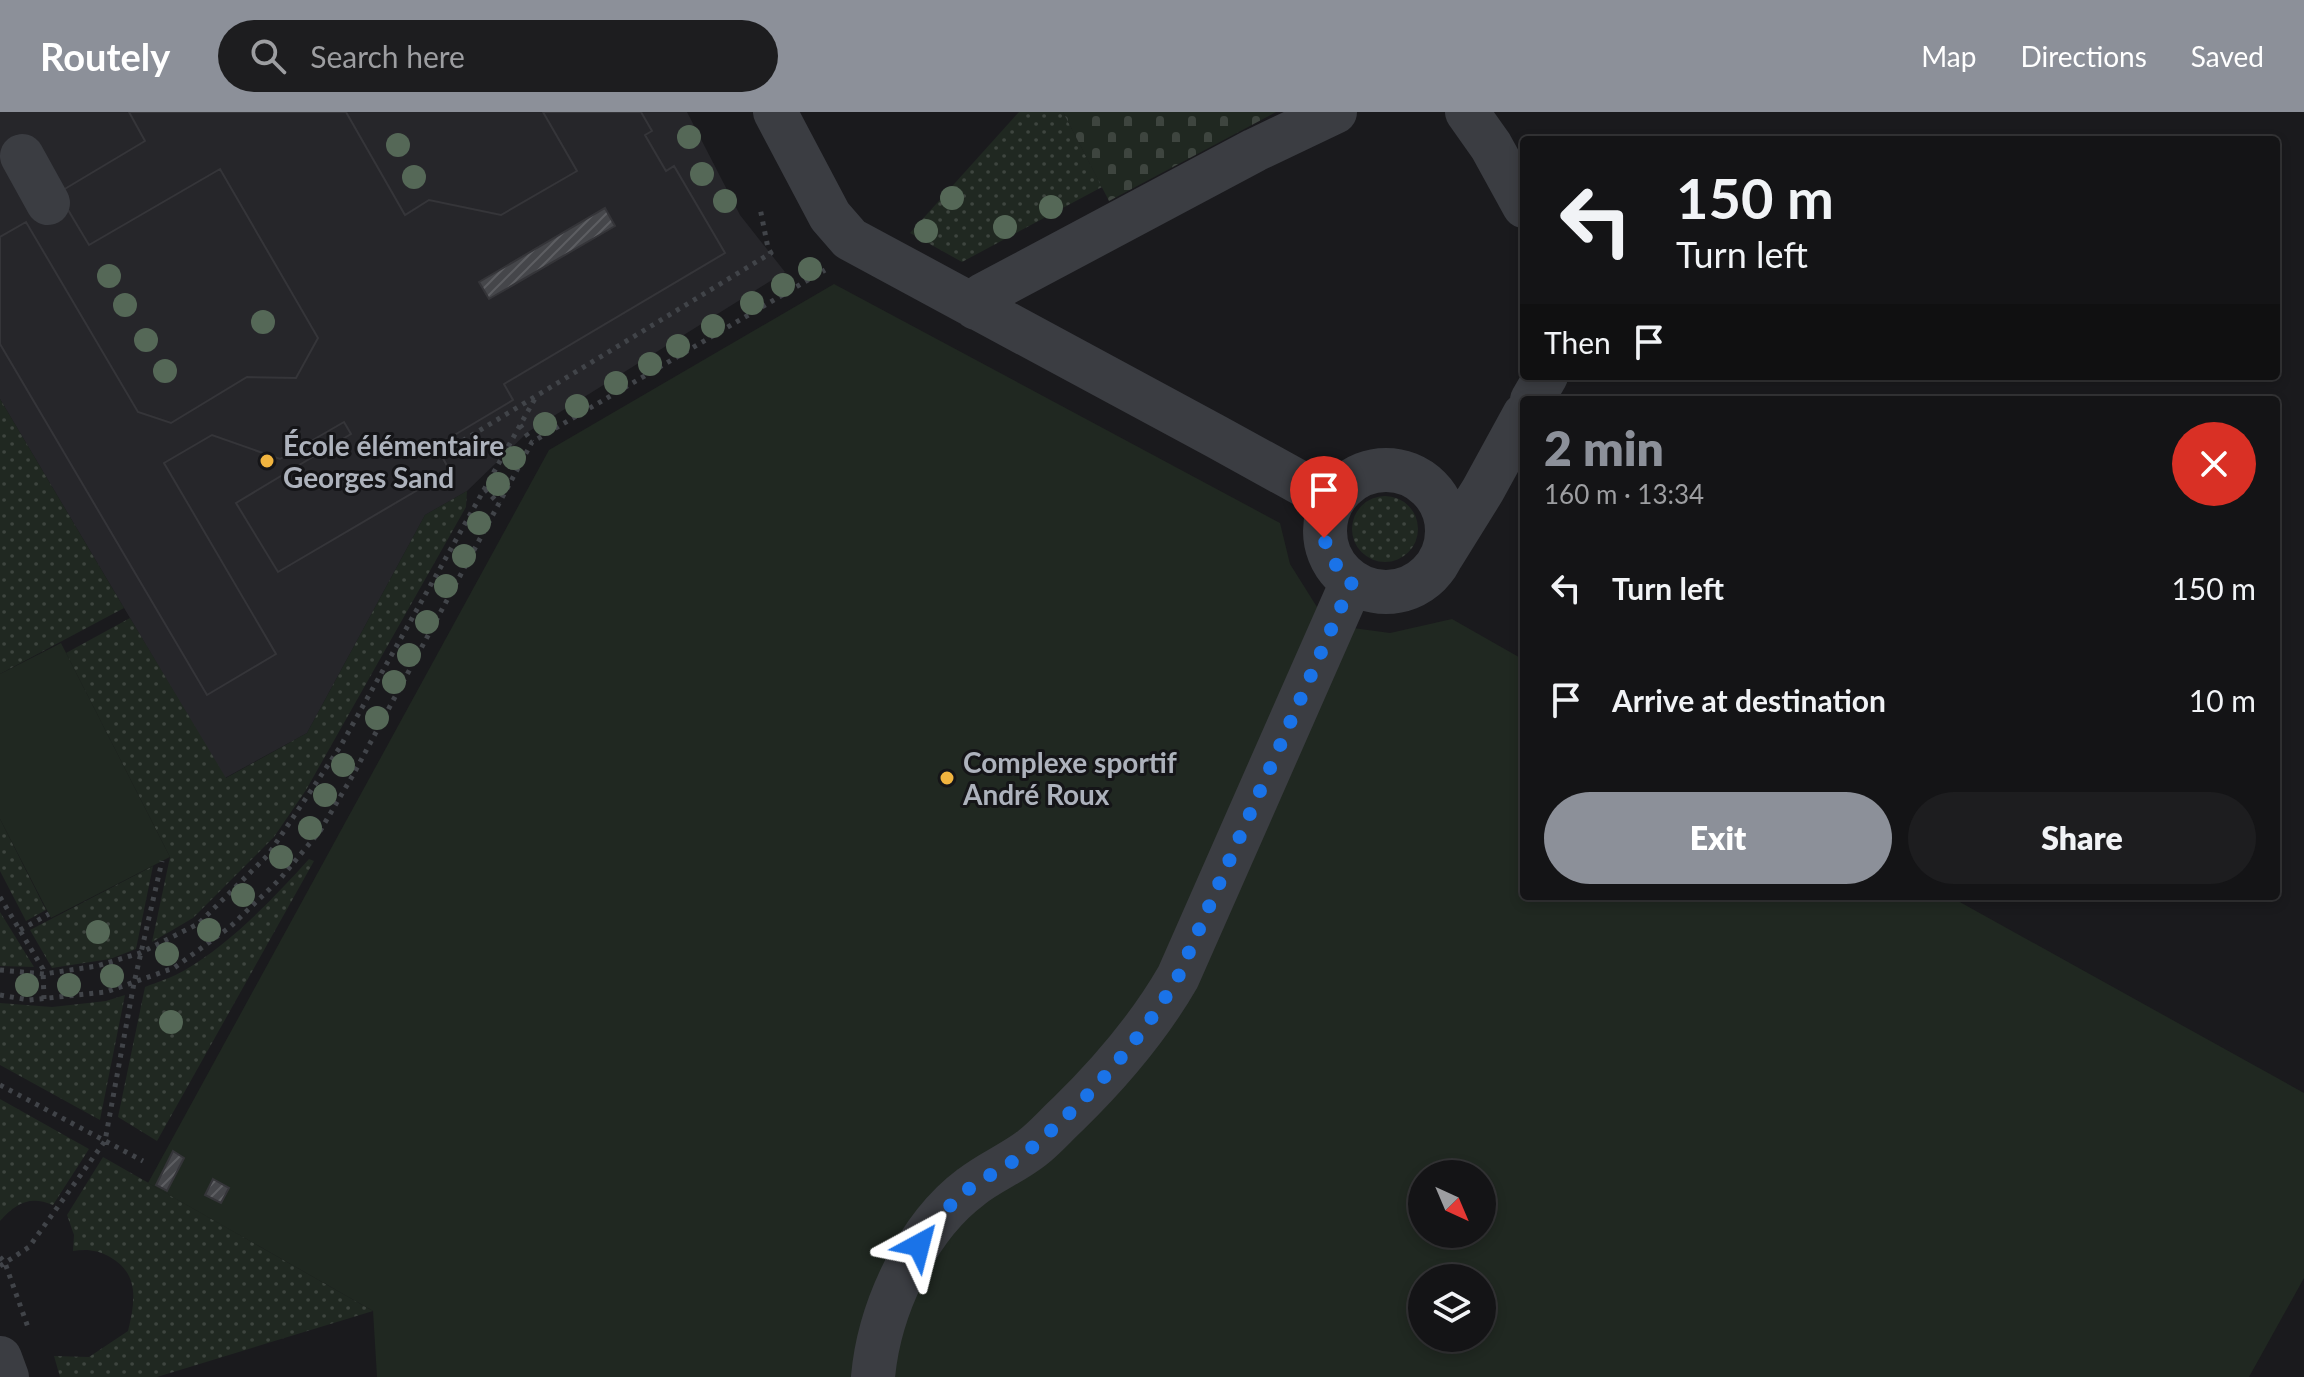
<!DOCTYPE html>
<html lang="en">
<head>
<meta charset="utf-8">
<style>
	:root { --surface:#141416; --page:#1d1d1f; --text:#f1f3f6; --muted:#9d9ea1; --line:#333335; --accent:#8c9099 }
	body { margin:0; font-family:Lato,sans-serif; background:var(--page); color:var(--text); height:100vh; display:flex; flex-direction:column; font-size:30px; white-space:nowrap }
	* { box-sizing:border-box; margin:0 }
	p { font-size:26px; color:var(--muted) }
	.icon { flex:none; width:44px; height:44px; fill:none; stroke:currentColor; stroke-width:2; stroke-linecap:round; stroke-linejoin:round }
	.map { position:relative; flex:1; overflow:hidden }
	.sheet { position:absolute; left:1520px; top:284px; width:760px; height:504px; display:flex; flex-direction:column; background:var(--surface); border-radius:8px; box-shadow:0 4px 12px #0003,0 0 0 2px var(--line) }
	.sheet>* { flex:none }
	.banner { position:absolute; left:1520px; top:24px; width:760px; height:244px; border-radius:8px; box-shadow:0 4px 12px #0003,0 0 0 2px var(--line); background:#141416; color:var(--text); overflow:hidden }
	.needle { width:52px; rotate:136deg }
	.tools { position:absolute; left:1408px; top:1048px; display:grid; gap:16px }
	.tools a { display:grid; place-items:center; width:88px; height:88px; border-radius:50%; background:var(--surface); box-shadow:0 4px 12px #0003,0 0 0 2px var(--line); font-size:40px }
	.pin { position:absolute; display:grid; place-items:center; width:68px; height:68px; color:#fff; margin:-82px -34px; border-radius:50% 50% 50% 0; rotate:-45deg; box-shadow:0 0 8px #0007 }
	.pin .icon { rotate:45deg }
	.me { position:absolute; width:88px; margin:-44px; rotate:38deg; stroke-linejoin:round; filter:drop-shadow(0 0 6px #0008) }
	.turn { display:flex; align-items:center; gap:28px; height:168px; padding:0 24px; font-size:36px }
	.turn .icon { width:104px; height:104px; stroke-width:2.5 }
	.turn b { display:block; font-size:56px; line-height:68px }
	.then { display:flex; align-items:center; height:76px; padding:0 24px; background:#0003; gap:16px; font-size:30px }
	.round { display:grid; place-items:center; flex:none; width:84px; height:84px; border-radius:42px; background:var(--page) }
	.summary { display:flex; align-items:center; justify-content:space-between; height:136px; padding:0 24px }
	h1 { font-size:48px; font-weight:800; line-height:60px; color:var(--accent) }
	.primary-button { display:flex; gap:16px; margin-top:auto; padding:16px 24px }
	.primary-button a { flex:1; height:92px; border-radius:48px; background:var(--accent); color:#fff; font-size:32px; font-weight:800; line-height:92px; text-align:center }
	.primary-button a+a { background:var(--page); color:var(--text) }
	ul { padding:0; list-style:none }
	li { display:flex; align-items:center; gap:24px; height:112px; padding:0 24px }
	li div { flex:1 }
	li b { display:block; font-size:30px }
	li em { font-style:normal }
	header { display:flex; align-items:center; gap:48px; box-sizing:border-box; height:112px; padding:0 40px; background:var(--accent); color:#fff }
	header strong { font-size:38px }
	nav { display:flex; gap:44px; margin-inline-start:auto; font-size:28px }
	.search { width:560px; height:72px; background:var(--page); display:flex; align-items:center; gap:20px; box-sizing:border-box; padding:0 28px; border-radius:44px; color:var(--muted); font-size:30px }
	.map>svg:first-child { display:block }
</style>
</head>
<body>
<header>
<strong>Routely</strong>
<div class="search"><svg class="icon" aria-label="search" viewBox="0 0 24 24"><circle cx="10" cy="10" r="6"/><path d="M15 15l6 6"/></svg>Search here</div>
<nav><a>Map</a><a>Directions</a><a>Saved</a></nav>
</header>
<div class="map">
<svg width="2304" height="1265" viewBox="0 0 2304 1265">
	<defs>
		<pattern id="grass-dots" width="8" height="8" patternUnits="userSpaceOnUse" patternTransform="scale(2)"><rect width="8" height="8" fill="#202821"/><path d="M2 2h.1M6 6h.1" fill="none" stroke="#3e453f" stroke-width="1.8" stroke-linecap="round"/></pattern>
		<pattern id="cemetery-stones" width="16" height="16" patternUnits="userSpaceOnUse" patternTransform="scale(2)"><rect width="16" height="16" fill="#202821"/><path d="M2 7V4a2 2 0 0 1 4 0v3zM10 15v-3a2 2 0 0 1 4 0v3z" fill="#3e453f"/></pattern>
		<pattern id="building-hatch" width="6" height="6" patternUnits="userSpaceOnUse" patternTransform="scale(2)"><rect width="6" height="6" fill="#45464a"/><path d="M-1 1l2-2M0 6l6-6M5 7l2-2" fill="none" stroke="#5d5e62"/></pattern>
	</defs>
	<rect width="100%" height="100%" fill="#1a1a1d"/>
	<!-- built -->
	<path fill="#26262a" d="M0,0H687L740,103L785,160L528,320L467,379L425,403L307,621L225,666L0,287Z"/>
	<!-- grass -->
	<path fill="url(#grass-dots)" d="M1019,0H1063L1102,75L962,150L910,121Z
		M0,287L124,496L0,562Z
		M467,379L466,395L306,678L274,725L193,806L152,830L170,745L66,541L130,506L226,666L307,621L425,403Z
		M1352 417a33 33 0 1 1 66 0a33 33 0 1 1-66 0Z
		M0,707L46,798L26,809L0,759Z
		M309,747L314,749L157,1029L118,1005L145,875C158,870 173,865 185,858C232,830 273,787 309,747Z
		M153,754L136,837L110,847L52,856L30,818Z
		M0,800L34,855L0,854Z
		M125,883L100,1008L0,953V891L52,895L106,889Z
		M0,987L89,1037L53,1093C30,1083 16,1091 0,1109Z
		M103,1045L373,1199L157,1265H60L54,1244L89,1245L128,1219C135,1190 140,1162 110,1145C97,1138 87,1137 73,1139L74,1123L67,1103Z"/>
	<!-- cemetery -->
	<path fill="url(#cemetery-stones)" d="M1063,0H1276L1109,89Z"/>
	<!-- garden -->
	<path fill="#202821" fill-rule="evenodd" d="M834,172L1280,411L1290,452L1317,495L1353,516L1390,521L1452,507L1524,548V784H1949L2304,981V1166L2249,1265H377L373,1199L148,1071L549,338ZM1422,1062H1482V1122H1422ZM1422,1166H1482V1226H1422Z
		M61,531L170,745L51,806L0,707V562Z"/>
	<!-- building -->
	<path fill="url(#building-hatch)" stroke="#353539" stroke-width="2" fill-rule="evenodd" d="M129,0H346L405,103L429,88L501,103L577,59L543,0H641L652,19L645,23L666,59L674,54L725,141L504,272L513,288L436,334L450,359L278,460L236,391L351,322L344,310L280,347L212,323L164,351L276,542L207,583L0,232V125L26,110L138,300L171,311L247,265L296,266L318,226L220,57L89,133L58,81L145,29ZM605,96L615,114L489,187L479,170Z
		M129,0H346L405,103L429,88L501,103L577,59L543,0H641L652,19L645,23L666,59L674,54L725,141L504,272L513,288L436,334L450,359L278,460L236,391L351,322L344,310L280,347L212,323L164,351L276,542L207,583L0,232V125L26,110L138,300L171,311L247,265L296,266L318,226L220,57L89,133L58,81L145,29Z
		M173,1039L184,1046L167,1079L156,1073Z
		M213,1067L229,1076L221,1091L205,1083Z"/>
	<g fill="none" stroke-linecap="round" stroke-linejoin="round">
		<!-- path -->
		<path stroke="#414449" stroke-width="5" stroke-dasharray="4 6" stroke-linecap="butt" d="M520,313L532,330
			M454,334L771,141L768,136L760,96
			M485,377L499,392
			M0,785L43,857L44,887
			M20,818L49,802
			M0,858L44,862L97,854L140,841L198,812L268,743L340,635L537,283
			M0,883L29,888L106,880L174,856L230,815L280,767L320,719L353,663L532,330L825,158
			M0,973L143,1049
			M0,1145L5,1151L29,1218
			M0,1154L29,1135L105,1029L134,871L162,749"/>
		<!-- minor -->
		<path stroke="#3b3d42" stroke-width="44" d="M775,0L830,104L850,127L1217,325L1315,379L1334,386
			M1467,0L1491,34L1524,94
			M22,44L48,91
			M976,196L983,183L1255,38L1335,0
			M1532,288L1546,264
			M1325 419a61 61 0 1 1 122 0a61 61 0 1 1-122 0Z
			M1442,444L1483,378L1524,303
			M0,1246L7,1265
			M873,1265C879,1198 916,1116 971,1075C990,1060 1013,1051 1032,1036C1045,1026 1056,1013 1068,1002C1111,960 1148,917 1178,865L1352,470"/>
	</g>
	<!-- trees -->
	<g fill="#556857">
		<circle cx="689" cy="25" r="12"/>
		<circle cx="398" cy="33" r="12"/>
		<circle cx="702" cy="62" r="12"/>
		<circle cx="414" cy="65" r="12"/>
		<circle cx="952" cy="86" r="12"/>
		<circle cx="725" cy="89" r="12"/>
		<circle cx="1051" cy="95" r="12"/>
		<circle cx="1005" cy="115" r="12"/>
		<circle cx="926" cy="119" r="12"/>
		<circle cx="810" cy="157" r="12"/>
		<circle cx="109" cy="164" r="12"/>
		<circle cx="783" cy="173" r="12"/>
		<circle cx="752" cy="191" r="12"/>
		<circle cx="125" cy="193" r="12"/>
		<circle cx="263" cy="210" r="12"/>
		<circle cx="713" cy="214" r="12"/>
		<circle cx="146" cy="228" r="12"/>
		<circle cx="678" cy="234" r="12"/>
		<circle cx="650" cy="252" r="12"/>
		<circle cx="165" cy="259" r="12"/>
		<circle cx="616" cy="271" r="12"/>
		<circle cx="577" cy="294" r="12"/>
		<circle cx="545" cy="312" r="12"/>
		<circle cx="514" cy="346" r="12"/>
		<circle cx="498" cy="372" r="12"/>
		<circle cx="479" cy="411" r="12"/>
		<circle cx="464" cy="444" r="12"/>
		<circle cx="446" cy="474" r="12"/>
		<circle cx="427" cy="510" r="12"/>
		<circle cx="409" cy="543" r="12"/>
		<circle cx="394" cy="570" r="12"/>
		<circle cx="377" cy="606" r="12"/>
		<circle cx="343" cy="653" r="12"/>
		<circle cx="325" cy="683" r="12"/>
		<circle cx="310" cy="716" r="12"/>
		<circle cx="281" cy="745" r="12"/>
		<circle cx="243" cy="783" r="12"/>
		<circle cx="209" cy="818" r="12"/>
		<circle cx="98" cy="820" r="12"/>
		<circle cx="167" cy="842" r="12"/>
		<circle cx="112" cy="864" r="12"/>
		<circle cx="27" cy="873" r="12"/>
		<circle cx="69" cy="873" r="12"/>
		<circle cx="171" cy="910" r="12"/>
	</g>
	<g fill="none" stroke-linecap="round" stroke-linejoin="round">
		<!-- route -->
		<path stroke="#1a73e8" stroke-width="14" stroke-dasharray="0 25.2" d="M919,1133C935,1112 951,1088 973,1074C993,1060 1016,1050 1035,1033C1091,984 1140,929 1178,865L1352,470C1337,458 1330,445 1324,426"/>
	</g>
	<!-- markers -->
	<g fill="#f1b43f" stroke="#151518" stroke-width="3">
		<circle cx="267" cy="349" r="8"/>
		<circle cx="947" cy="666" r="8"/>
	</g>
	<g text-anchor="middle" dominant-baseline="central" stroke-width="6" stroke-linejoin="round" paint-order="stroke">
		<!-- poi labels -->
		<g font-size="28" font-weight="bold" fill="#adb2bc" stroke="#151518" text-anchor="start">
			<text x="283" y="333">École élémentaire<tspan x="283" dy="32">Georges Sand</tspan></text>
			<text x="963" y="650">Complexe sportif<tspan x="963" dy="32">André Roux</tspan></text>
		</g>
	</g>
</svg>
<div class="tools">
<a><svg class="needle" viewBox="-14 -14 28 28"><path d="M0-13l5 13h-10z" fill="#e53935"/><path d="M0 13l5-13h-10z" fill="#9d9ea1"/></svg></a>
<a><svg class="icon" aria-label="layers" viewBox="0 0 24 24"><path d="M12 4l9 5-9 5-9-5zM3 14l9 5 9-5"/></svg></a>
</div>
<div class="pin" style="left:1324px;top:426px;background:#d93025"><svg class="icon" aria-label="arrive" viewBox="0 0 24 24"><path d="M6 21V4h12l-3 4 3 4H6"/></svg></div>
<svg class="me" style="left:919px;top:1133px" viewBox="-20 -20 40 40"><path d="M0-17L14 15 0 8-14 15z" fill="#1a73e8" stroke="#fff" stroke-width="4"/></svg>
<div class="banner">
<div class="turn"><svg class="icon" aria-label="left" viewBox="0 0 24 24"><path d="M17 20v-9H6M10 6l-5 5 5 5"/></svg><div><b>150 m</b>Turn left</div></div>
<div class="then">Then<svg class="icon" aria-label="arrive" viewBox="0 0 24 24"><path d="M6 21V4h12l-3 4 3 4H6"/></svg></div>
</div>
<section class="sheet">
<div class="summary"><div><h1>2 min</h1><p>160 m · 13:34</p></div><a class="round" style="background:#d93025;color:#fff"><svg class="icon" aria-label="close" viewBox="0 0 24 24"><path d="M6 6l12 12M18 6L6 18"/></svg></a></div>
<ul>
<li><svg class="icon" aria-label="left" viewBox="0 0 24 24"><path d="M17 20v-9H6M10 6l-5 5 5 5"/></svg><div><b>Turn left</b></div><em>150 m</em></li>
<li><svg class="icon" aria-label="arrive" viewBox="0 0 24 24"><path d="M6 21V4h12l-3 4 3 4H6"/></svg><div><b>Arrive at destination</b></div><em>10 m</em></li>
</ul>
<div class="primary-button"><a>Exit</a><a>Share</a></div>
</section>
</div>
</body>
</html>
